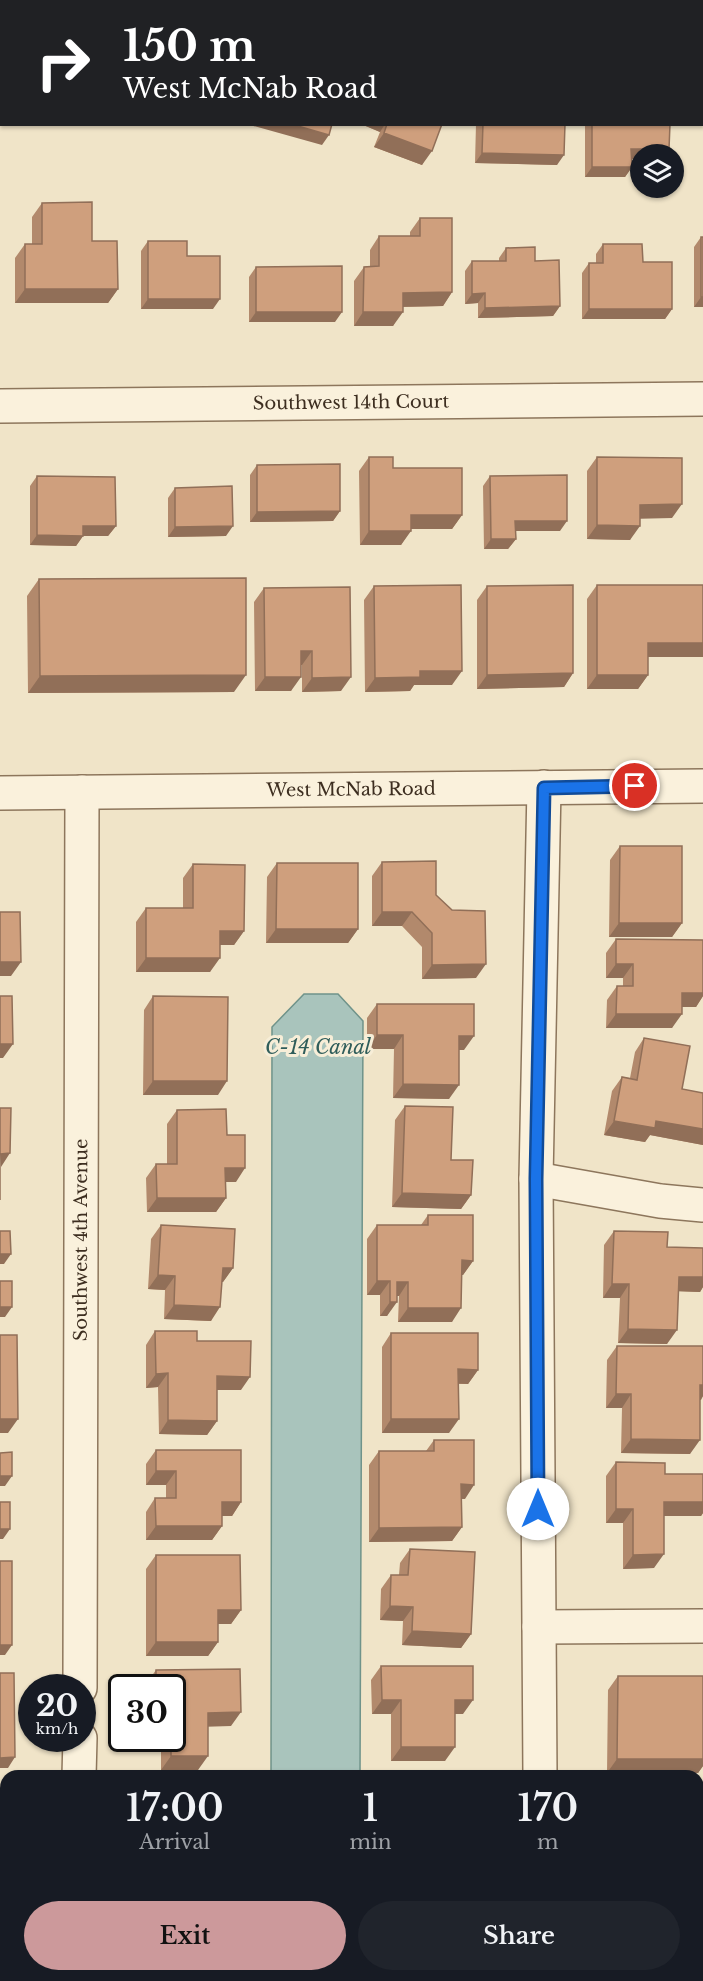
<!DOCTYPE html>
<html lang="en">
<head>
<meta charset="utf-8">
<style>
	:root { --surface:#171b24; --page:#20242c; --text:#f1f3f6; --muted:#9ea1a6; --accent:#cc999b }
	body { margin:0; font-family:"Libre Baskerville",serif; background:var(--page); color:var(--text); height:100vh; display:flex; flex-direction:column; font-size:22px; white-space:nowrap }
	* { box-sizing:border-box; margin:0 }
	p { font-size:20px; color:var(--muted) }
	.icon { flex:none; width:33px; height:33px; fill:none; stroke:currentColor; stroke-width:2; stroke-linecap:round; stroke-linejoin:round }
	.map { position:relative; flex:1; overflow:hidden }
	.details { position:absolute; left:0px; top:1770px; width:704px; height:212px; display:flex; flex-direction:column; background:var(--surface); border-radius:18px 18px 0 0; box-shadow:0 2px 4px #0004 }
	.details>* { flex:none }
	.banner { position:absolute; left:0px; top:0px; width:704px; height:126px; box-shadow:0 2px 4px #0004; background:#202124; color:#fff; overflow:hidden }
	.buttons { position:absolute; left:630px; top:144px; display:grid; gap:12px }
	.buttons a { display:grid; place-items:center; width:54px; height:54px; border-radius:50%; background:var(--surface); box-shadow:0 2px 4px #0004; font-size:30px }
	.speed { position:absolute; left:18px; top:1674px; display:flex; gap:12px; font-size:30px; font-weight:700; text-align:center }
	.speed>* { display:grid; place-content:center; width:78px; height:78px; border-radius:50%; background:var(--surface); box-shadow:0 2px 4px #0004; line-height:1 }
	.speed small { font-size:15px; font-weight:400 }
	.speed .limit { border:3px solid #111; border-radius:9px; background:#fff; color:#111 }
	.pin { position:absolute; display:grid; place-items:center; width:51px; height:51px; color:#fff; margin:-26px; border:3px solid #fff; border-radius:50%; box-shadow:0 2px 6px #0007 }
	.me { position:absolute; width:66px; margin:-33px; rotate:0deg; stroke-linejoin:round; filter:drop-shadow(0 0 4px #0008) }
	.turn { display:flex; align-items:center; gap:21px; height:126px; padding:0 24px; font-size:27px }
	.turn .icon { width:78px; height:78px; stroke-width:2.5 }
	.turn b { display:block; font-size:42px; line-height:51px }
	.eta { display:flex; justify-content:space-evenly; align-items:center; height:102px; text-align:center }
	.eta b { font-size:36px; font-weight:600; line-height:42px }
	.button { display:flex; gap:12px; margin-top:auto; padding:12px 24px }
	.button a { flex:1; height:69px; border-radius:36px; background:var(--accent); color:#111; font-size:24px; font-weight:600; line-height:69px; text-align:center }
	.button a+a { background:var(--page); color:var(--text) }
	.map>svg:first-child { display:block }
</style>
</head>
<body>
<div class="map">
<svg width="703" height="1981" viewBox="0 0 703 1981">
	<rect width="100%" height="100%" fill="#f0e4c8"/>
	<!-- water -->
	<path fill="#a9c4bc" stroke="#6f938a" stroke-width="1.5" d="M304,994H338L363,1021L360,1776H271L272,1027Z
		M270,1976H359V1981H270Z"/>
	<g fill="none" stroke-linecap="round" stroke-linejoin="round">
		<defs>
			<g id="minor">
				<path d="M392,0L398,2"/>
				<path d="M702,25H703"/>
				<path id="s1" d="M0,406L703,399"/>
				<path id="s2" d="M0,793L703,786"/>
				<path d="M536,1179L660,1201L703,1205"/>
				<path d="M539,1627L703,1626"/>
				<path id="s3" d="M80,1688L82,792"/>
				<path d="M79,1776L80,1738"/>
				<path d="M540,1776L536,1179L544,787"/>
				<path d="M542,1976V1981"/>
				<path d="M79,1981V1976"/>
			</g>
		</defs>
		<!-- minor casing -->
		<use href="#minor" stroke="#8d765c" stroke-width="36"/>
		<!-- minor -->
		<use href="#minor" stroke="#faf1dc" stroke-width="33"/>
	</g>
	<!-- wall -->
	<path fill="#b2896c" d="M2,11V56L0,55V13Z
		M361,124H442L422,165L374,147L380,132Z
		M476,124H565L557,165L475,163Z
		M585,124H670L640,154V159H632V167L625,177H585Z
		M42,203L118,289L108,303H15V258L25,244H32V217Z
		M420,218L452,292L443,306L403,307L393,326H354V281L364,267L370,266V250L379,236H410V232Z
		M701,237L703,307H694V247Z
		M148,241L187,256L213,309H141V251Z
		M603,244L643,262L672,309L665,319H582V273L589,263H596V254Z
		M506,248L535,261L560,306L553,316L478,318V303L465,304V271L472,261H499V258Z
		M256,267L335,322H249V277Z
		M369,457L393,468L462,515L452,529H411L401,545H360L359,471Z
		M597,457L672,518H640L630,540L587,539V471Z
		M257,465L340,511L333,521L250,522V475Z
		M37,476L116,526L108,536H83L76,546L30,545V486Z
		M490,476L560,531H515L516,539L508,549H484L483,486Z
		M175,488L226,536L168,537V498Z
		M39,579L234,692L28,693L27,596Z
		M597,585L703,657H648V675L638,689H587V599Z
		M374,586L452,685H414L410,691L365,692L364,600Z
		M487,586L573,673L564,687L477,689V600Z
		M350,587L341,691L302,692V665H301L291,691H255L254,602L264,588Z
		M620,846L682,923L672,937H609L610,860Z
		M382,862L436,895L476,978L422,979V947L402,926H372V876Z
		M277,863L358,929L348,943H266L267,877Z
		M193,864L244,931L234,945H220L210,972H136V922L146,908H183V878Z
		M616,939L703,940V996L696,1007H682L672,1028H606L607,1000L617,986H623V978H606V953Z
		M153,996L218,1095H143L144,1010Z
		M377,1004L464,1050H459L449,1099L393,1098L394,1049H367V1018Z
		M644,1038L682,1089L703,1093V1145L650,1135L645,1142L604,1135L612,1091L622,1077L630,1078L635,1052Z
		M405,1106L451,1160L471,1195L461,1209L392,1207L395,1120Z
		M177,1110L227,1135L236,1182H226V1198L216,1212H147L146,1178L156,1164H167V1124Z
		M428,1215L473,1261L463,1275H462L452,1322H398L399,1296H397L387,1316H380V1295H367V1239L377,1225H421Z
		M161,1225L233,1268L223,1282H222L211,1321L164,1319L165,1290L148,1289L151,1239Z
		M614,1231L667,1247L703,1248V1287L700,1292L679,1291L667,1344L618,1343L620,1298H603L604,1245Z
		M155,1331L197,1341L241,1390H217V1421L207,1435L159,1434L158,1387L146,1388V1345Z
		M391,1333L478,1370L468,1384H458L449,1433H382V1347Z
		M617,1346H703V1396L700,1400L690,1454L621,1453L622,1408H606L607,1360Z
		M434,1440L465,1499H461L462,1527L452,1541L369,1542V1465L379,1451H426Z
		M156,1450L241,1502L232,1516H222V1526L212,1540H146V1512L155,1498H166V1485H146V1464Z
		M616,1462L665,1474H703V1513L701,1516H664L654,1568L623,1569V1523H606V1476Z
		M410,1549L471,1634L461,1648L402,1645L403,1621L380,1620L381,1589L391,1575H399L400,1563Z
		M156,1555L241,1610L231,1624H218V1642L208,1656H146V1569Z
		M381,1666L463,1714H455L445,1761H391V1714H372L371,1680Z
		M156,1670L231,1726H208L198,1770H161V1738H172V1688H146V1684Z
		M618,1676H703V1766L698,1773H607L608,1690Z
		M150,1976H221L217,1981H150Z
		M386,1976H474L470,1981H386Z
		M610,1976H698L703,1981H608L607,1979Z"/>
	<!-- shaded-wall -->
	<path fill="#916f58" d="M250,124H291L329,135L322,145L250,125Z
		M361,124H385L380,132Z
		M384,133L432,151L422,165L374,147Z
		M631,149H669L666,154H640V159H624Z
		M482,153L564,155L557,165L475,163Z
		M592,167H632L625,177H585Z
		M25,289H118L108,303H15Z
		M452,292L443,306L393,307L403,293Z
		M485,293L478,303L465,304L472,294Z
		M701,297H703V307H694Z
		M148,299H220L213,309H141Z
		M560,306L553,316L478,318L485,308Z
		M589,309H672L665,319H582Z
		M256,312H342L335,322H249Z
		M363,312H403L393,326H354Z
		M682,504L672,518L630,519L640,505Z
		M340,511L333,521L250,522L257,512Z
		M411,515H462L452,529H401Z
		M515,521H567L560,531H508Z
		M597,525L640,526L630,540L587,539Z
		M83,526H116L108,536H83L76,546L30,545L37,535Z
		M233,526L226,536L168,537L175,527Z
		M369,531H411L401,545H360Z
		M491,539H516L508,549H484Z
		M648,643H703V657H639Z
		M301,651H312L302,665H291Z
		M420,671H462L452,685H414L410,691L365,692L375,678Z
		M573,673L564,687L477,689L487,675Z
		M246,675L234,692L28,693L40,676Z
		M597,675H648L638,689H587Z
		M265,677H301L291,691H255Z
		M351,677L341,691L302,692L312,678Z
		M382,912H412L402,926H372Z
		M619,923H682L672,937H609Z
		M276,929H358L348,943H266Z
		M220,931H244L234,945H210Z
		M146,958H220L210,972H136Z
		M0,962H21L11,976H0Z
		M486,964L476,978L422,979L432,965Z
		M616,964H633L623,978H606Z
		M682,993H703V996L696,1007H672Z
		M616,1014H682L672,1028H606Z
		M377,1035H403L394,1049H367Z
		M459,1036H474L464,1050H449Z
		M0,1044H13L3,1058H0Z
		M153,1081H227L218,1095H143Z
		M403,1084L459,1085L449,1099L393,1098Z
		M614,1121H656L703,1129V1145L650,1135L645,1142L604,1135Z
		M10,1153L1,1167L0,1154Z
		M225,1168H245L236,1182H216Z
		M402,1193L471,1195L461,1209L392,1207Z
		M157,1198H226L216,1212H147Z
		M0,1254H11L4,1264H0Z
		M462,1260L473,1261L463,1275L452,1274Z
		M223,1268H233L223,1282H213Z
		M158,1275L175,1276L165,1290L148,1289Z
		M679,1277H703V1287L700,1292L669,1291Z
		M377,1281H390L380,1295H367Z
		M397,1282H408L399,1296H390Z
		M612,1284H629L620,1298H603Z
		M390,1302H397L387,1316H380Z
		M174,1305L220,1307L211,1321L164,1319Z
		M0,1307H12L5,1317H0Z
		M408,1308H461L452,1322H398Z
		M628,1329L677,1330L667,1344L618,1343Z
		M458,1369L478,1370L468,1384L449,1383Z
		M168,1373L158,1387L146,1388L156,1374Z
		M217,1376L250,1377L241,1390H207Z
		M700,1385H703V1396L701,1400L690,1399Z
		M616,1394H631L622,1408H606Z
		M0,1419H18L8,1433H0Z
		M391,1419H459L449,1433H382Z
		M168,1420L217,1421L207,1435L159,1434Z
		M631,1439L700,1440L690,1454L621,1453Z
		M156,1471H176L166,1485H146Z
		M0,1476H12L5,1486H0Z
		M461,1484L474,1485L465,1499L452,1498Z
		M222,1502H241L232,1516H212Z
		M664,1502H703V1513L701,1516H654Z
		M616,1509H633L623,1523H606Z
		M156,1526H222L212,1540H146Z
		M462,1527L452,1541L369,1542L379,1528Z
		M0,1529H10L3,1539H0Z
		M664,1554L654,1568L623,1569L633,1555Z
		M390,1606L413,1607L403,1621L380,1620Z
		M218,1610H241L231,1624H208Z
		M412,1631L471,1634L461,1648L402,1645Z
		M156,1642H218L208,1656H146Z
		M0,1645H12L5,1655H0Z
		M382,1700H401L391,1714H372Z
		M455,1700H473L463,1714H445Z
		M241,1712L231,1726L198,1727L208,1713Z
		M401,1747H455L445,1761H391Z
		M171,1756H208L198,1770H161Z
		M15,1757L8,1768H0V1758Z
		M617,1759H703V1766L698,1773H607Z
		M0,1865H6V1872L4,1875H0Z
		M0,1927H6V1938L4,1941H0Z
		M158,1976H221L217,1981H154Z
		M395,1976H474L470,1981H391Z
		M703,1977V1981H684Z"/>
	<!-- building -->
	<path fill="#cf9f7d" stroke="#916f58" stroke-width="1.5" d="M14,0H62L64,2H12Z
		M2,11V39L0,37V13Z
		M291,124H332L329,135Z
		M387,124H442L432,151L384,133Z
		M483,124H565L564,155L482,153Z
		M592,124H670L669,149H631L632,167H592Z
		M92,202V241H117L118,289H25V244H42V203Z
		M420,218H452V292L403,293V312H363L364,267L379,266V236H420Z
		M701,237H703V297H701Z
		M148,241H187V256H220V299H148Z
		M603,244H642L643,262H672V309H589V263H603Z
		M535,247V261L559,260L560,306L485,308V293L472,294V261H506V248Z
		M342,266V312H256V267Z
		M369,457H393V468H462V515H411V531H369Z
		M597,457L682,458V504L640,505V526L597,525Z
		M340,464V511L257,512V465Z
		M567,475V521H515L516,539H491L490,476Z
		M37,476L115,477L116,526H83V536L37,535Z
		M232,486L233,526L175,527V488Z
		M246,578V675L40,676L39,579Z
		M461,585L462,671H420V677L375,678L374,586Z
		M573,585V673L487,675V586Z
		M597,585H703V643H648V675H597Z
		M350,587L351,677L312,678V651H301V677H265L264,588Z
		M620,846H682V923H619Z
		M436,861V895L452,910L485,911L486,964L432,965V933L412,912H382V862Z
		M277,863H358V929H276Z
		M193,864L245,865L244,931H220V958H146V908H193Z
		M0,912H20L21,962H0Z
		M616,939L703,940V993H682V1014H616L617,986H633V964H616Z
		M0,996H12L13,1044H0Z
		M153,996L228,997L227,1081H153Z
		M377,1004H474V1036H459V1085L403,1084V1035H377Z
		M644,1038L690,1046L682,1089L703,1093V1129L656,1121L655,1128L614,1121L622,1077L637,1080Z
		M405,1106L453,1107L451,1160H473L471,1195L402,1193Z
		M0,1108H11L10,1153L0,1154V1200Z
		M226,1109L227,1135H245V1168H225L226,1198H157L156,1164H177V1110Z
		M428,1215H473V1261L462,1260L461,1308H408V1282H397V1302H390V1281H377V1225H428Z
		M161,1225L235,1229L233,1268H223L220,1307L174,1305L175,1276L158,1275Z
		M0,1231H10L11,1254H0Z
		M614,1231L668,1232L667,1247L703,1248V1277H679L677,1330L628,1329L629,1284H612Z
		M0,1281H12V1307H0Z
		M155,1331H197V1341H251L250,1377L217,1376V1421L168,1420V1373L156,1374Z
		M391,1333H478V1370L458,1369L459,1419H391Z
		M0,1335H17L18,1419H0Z
		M617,1346H703V1385H700V1440L631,1439V1394H616Z
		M434,1440H474V1485L461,1484L462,1527L379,1528V1451H434Z
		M156,1450H241V1502H222V1526H156L155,1498H176V1471H156Z
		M12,1452V1476H0V1453Z
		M616,1462L665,1463V1474H703V1502H664V1554L633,1555V1509H616Z
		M0,1502H10V1529H0Z
		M410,1549L475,1552L471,1634L412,1631L413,1607L390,1606L391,1575H408Z
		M156,1555H240L241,1610H218V1642H156Z
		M0,1561H12V1645H0Z
		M381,1666H473V1700H455V1747H401V1700H382Z
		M240,1669L241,1712L208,1713V1756H171V1738H172V1688H156V1670Z
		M0,1673H14L15,1757L0,1758Z
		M618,1676H703V1759H617Z
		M474,1771V1776H377V1772Z
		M698,1802H700V1835H698Z
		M0,1830H6V1865H0Z
		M0,1893H6V1927H0Z
		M698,1908L703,1932V1977L684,1981H621L619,1976H698Z"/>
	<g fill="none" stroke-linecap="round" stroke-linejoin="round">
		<defs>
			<path id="route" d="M538,1509L536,1179L544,788L635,786"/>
		</defs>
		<!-- route casing -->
		<use href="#route" stroke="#114b97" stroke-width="15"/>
		<!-- route -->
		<use href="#route" stroke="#1a73e8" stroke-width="10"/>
	</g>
	<g text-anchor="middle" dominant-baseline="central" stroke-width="6" stroke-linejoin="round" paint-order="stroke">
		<!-- street labels -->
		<g font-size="18" fill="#3d2e20" stroke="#f7eed8">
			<text stroke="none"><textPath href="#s1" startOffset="351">Southwest 14th Court</textPath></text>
			<text stroke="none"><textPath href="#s2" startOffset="351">West McNab Road</textPath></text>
			<text stroke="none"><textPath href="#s3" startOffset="448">Southwest 4th Avenue</textPath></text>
		</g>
		<!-- water labels -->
		<g font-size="20" font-style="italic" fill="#2f5d5a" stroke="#f7eed8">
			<text x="318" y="1047">C-14 Canal</text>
		</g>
	</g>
</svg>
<div class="buttons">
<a><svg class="icon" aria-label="layers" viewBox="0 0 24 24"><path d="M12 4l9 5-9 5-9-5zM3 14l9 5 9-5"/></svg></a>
</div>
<div class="speed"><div>20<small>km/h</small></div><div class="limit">30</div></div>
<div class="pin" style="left:635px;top:786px;background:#d93025"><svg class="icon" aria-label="arrive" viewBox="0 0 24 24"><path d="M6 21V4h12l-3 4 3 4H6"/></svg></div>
<svg class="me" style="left:538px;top:1509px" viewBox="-20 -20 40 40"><circle r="19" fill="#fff"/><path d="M0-13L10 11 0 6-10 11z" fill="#1a73e8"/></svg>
<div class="banner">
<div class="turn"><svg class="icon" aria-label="right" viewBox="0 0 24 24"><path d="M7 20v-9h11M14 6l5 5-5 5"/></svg><div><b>150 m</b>West McNab Road</div></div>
</div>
<section class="details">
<div class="eta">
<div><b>17:00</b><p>Arrival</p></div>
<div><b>1</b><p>min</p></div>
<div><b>170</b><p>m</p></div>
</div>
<div class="button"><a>Exit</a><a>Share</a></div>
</section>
</div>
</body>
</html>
